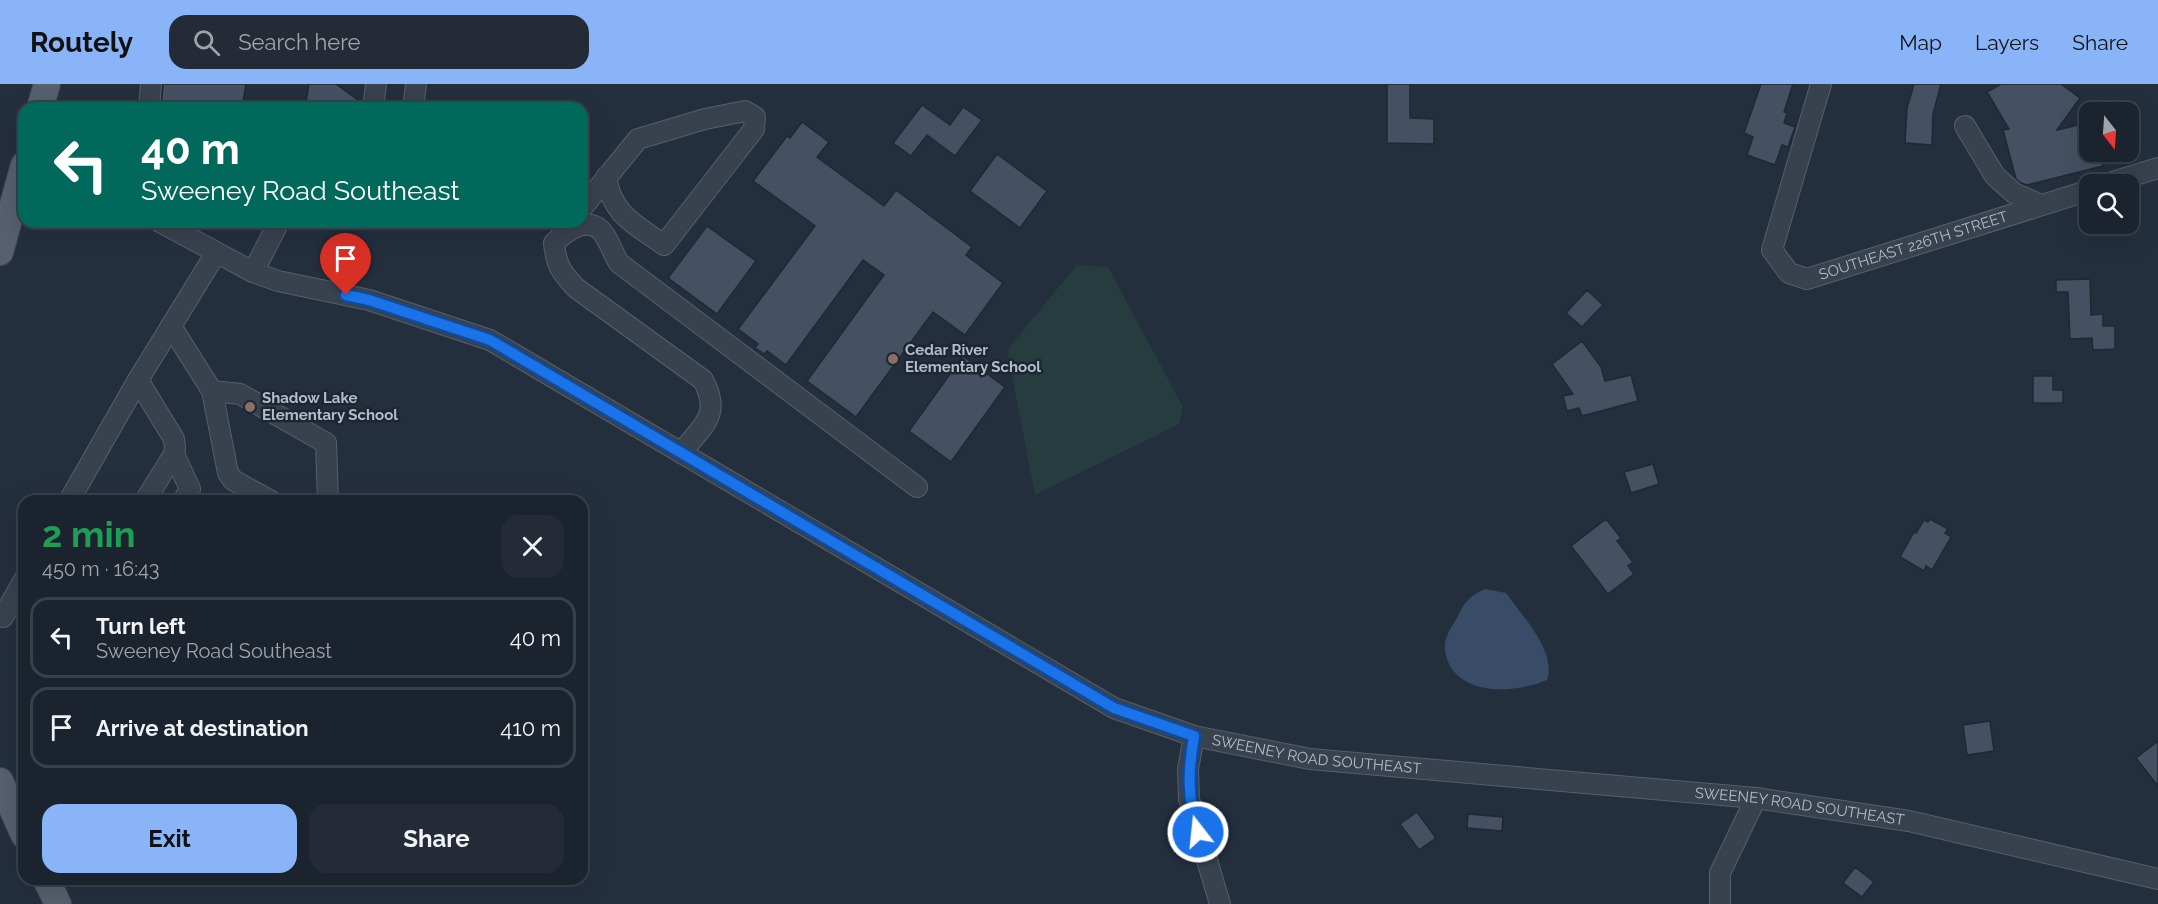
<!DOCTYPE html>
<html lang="en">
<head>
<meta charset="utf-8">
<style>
	:root { --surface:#1b232e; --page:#242b36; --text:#f1f3f6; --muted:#a0a4aa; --line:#39404a; --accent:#8ab4f8 }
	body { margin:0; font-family:Raleway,sans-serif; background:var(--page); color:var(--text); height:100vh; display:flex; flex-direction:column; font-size:22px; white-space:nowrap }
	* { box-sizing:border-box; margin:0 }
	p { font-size:20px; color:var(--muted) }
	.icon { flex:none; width:33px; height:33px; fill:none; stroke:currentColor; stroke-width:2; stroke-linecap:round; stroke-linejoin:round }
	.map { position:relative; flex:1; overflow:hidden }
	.side { position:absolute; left:18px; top:411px; width:570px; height:390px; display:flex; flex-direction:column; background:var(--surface); border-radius:18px; box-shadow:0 6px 24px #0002,0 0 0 2px var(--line) }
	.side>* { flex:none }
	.guide { position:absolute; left:18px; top:18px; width:570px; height:126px; border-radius:18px; box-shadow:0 6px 24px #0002,0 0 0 2px var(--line); background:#00695c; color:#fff; overflow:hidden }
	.needle { width:39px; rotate:163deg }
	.fabs { position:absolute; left:2079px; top:18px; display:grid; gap:12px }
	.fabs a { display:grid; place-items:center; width:60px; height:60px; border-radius:12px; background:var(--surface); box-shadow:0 6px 24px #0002,0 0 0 2px var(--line); font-size:30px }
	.pin { position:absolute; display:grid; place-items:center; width:51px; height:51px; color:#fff; margin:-62px -26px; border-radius:50% 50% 50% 0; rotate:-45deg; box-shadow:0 0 6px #0007 }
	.pin .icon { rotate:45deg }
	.me { position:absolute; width:66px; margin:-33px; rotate:344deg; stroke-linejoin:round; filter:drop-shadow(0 0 4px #0008) }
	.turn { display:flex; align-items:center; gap:21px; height:126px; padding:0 24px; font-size:27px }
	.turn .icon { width:78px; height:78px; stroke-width:2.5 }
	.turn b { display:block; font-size:42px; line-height:51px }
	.round { display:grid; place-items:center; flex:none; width:63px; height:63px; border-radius:18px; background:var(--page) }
	.overview { display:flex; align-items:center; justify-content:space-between; height:102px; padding:0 24px }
	h1 { font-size:36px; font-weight:700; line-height:45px; color:#1e9e55 }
	.primary-button { display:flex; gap:12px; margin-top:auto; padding:12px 24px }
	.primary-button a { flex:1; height:69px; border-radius:18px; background:var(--accent); color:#111; font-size:24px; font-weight:700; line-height:69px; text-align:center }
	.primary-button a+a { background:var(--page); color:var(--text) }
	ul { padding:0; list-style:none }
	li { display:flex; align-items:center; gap:18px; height:81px; margin:0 12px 9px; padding:0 12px; border:3px solid var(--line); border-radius:18px }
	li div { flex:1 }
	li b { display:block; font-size:22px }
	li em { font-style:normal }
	header { display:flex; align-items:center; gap:36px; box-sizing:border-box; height:84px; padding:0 30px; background:var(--accent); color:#111 }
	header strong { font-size:28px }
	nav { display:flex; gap:33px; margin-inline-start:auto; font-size:21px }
	.search { width:420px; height:54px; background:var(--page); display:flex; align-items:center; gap:15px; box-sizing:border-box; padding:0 21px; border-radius:18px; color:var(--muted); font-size:22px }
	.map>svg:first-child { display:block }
</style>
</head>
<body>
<header>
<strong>Routely</strong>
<div class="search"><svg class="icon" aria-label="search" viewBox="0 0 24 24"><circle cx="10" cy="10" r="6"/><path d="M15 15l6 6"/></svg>Search here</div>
<nav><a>Map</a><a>Layers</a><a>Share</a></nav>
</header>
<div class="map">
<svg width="2158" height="820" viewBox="0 0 2158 820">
	<rect width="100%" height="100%" fill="#242f3e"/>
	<!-- green -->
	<path fill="#263c3f" d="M1077,181L1108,183L1183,323L1179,340L1035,411L1007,266Z"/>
	<!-- water -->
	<path fill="#394c67" d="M1485,505L1506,509C1522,532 1557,567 1547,596C1518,608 1469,613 1450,582C1446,574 1443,563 1446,555C1448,548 1453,540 1457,534C1464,519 1469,512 1485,505Z"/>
	<!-- building -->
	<path fill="#455162" stroke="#1f2835" stroke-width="1.5" d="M163,0H246L242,24H161Z
		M309,0H336L362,19L361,24H305Z
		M1387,0H1410V34L1434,35V60L1387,59Z
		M1761,0H1793L1784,28L1787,29L1784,39L1795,43L1788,63L1782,61L1775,81L1747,71L1753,53L1744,49Z
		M1914,0H1941L1933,30L1932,61L1905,59L1907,24Z
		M2001,0H2061L2080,14L2057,46L2090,38V68H2099L2103,82L2027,101L2021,99L2016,95L2003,46L2009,45L1987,8Z
		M922,21L950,41L963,23L982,36L955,72L927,51L911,72L893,59Z
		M802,38L829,58L817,73L884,122L896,106L972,163L966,171L1003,199L965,251L933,228L856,333L807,297L884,191L863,176L786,281L767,267L764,270L755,264L758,260L738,245L815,142L753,97L787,52L790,54Z
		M997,70L1047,107L1020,144L970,107Z
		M707,142L756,177L717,230L668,194Z
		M2090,195L2091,231L2103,230V242H2115V265L2093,266L2092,254L2070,255L2068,208H2056V196Z
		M1587,206L1603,221L1582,243L1566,229Z
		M1582,257L1601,283L1605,297L1631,291L1638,317L1582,332L1579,324L1567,327L1563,312L1573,310L1552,280Z
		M963,272L1005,303L951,378L909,347Z
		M2033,292H2053V306H2063V319H2033Z
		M1653,380L1659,400L1631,409L1624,388Z
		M1606,435L1621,454L1617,457L1633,478L1628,482L1634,490L1608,510L1571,462Z
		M1930,435L1948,445L1945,449L1951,453L1932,486L1926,482L1924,487L1900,473L1914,448L1916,449L1924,436L1928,438Z
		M1990,637L1994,667L1967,671L1963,641Z
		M2158,657V702L2136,674Z
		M1417,728L1436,754L1419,766L1400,740Z
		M1468,730L1503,733L1502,747L1467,744Z
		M1855,783L1874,798L1862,813L1843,799Z"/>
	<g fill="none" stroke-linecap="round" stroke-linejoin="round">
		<defs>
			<g id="minor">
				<path id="s1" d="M1821,0L1772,166L1789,189L1807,195L2090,106"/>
				<path d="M149,24L151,0"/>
				<path d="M373,24L376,0"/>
				<path d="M413,24L416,0"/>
				<path d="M1965,42L1995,92L2014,109L2041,121"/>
				<path d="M2106,100L2158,84"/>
				<path d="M582,124L638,55L705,35L745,27L755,33L754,45L664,161C635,140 612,131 606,93"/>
				<path id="s2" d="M160,138L253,188L278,197L369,216L490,256L1114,624L1194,652L1310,675L1756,714L1909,737L2158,795"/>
				<path d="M253,188L279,138"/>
				<path d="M171,242L212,307L228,389L233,396L271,417"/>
				<path d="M138,296L174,355L175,364L174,370L145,417"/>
				<path d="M212,307L240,310L326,359L328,417"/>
				<path d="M681,369C703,341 722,331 703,296L576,204C561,188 556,181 554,159C566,147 589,130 603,149C610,158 613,170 619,179L917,403"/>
				<path d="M174,370L190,405L183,417"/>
				<path d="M69,417L138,296L216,169"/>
				<path d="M3,533L24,496"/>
				<path d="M1194,652L1188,685L1189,715L1220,820"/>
				<path d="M1720,820V789L1756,714"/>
			</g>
			<path id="major" d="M40,24L47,0
				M0,168L24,81
				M0,697L24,751
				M46,795L58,820"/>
		</defs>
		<!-- minor casing -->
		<use href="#minor" stroke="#565f6c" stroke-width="22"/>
		<!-- major casing -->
		<use href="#major" stroke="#414a57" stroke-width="28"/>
		<!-- minor -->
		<use href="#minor" stroke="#38414e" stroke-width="20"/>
		<!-- major -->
		<use href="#major" stroke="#56606e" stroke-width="26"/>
	</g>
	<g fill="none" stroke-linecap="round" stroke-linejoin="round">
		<defs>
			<path id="route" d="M346,211L369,216L490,256L1114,624L1194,652C1188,688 1187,712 1198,748"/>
		</defs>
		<!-- route casing -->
		<use href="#route" stroke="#114b97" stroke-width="15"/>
		<!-- route -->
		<use href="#route" stroke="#1a73e8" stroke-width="10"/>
	</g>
	<!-- markers -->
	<g fill="#8d6e63" stroke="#1d2633" stroke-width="2">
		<circle cx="893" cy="275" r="6"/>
		<circle cx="250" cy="323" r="6"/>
	</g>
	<g text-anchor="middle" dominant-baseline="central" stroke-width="5" stroke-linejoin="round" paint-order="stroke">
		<!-- street labels -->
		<g font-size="15" fill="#b4bcc9" stroke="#1d2633">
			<text stroke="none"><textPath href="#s1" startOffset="332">SOUTHEAST 226TH STREET</textPath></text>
			<text stroke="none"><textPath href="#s2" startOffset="1286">SWEENEY ROAD SOUTHEAST</textPath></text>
			<text stroke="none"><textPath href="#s2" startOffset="1772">SWEENEY ROAD SOUTHEAST</textPath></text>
		</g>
		<!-- poi labels -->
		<g font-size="15" font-weight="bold" fill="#b4bcc9" stroke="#1d2633" text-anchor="start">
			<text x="905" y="266">Cedar River<tspan x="905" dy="17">Elementary School</tspan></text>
			<text x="262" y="314">Shadow Lake<tspan x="262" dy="17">Elementary School</tspan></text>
		</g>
	</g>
</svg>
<div class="fabs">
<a><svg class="needle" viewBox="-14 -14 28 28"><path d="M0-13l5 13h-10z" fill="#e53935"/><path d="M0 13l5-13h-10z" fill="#a0a4aa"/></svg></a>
<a><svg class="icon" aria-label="search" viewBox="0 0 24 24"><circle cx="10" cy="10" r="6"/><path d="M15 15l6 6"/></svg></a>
</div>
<div class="pin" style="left:346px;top:211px;background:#d93025"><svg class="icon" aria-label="arrive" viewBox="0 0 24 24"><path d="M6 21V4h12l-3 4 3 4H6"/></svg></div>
<svg class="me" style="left:1198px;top:748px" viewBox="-20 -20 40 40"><circle r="17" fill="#1a73e8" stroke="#fff" stroke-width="3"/><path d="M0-11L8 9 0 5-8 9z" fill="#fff"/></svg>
<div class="guide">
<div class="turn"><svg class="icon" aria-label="left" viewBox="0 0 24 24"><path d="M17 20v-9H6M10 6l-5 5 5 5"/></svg><div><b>40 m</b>Sweeney Road Southeast</div></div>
</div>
<section class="side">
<div class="overview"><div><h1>2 min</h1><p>450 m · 16:43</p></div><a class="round"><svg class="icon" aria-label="close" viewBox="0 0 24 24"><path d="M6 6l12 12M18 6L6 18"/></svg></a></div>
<ul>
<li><svg class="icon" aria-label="left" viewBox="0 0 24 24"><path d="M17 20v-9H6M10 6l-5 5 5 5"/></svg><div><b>Turn left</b><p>Sweeney Road Southeast</p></div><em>40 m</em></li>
<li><svg class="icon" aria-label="arrive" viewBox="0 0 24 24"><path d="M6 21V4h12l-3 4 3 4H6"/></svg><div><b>Arrive at destination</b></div><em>410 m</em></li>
</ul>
<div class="primary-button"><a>Exit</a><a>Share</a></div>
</section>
</div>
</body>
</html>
